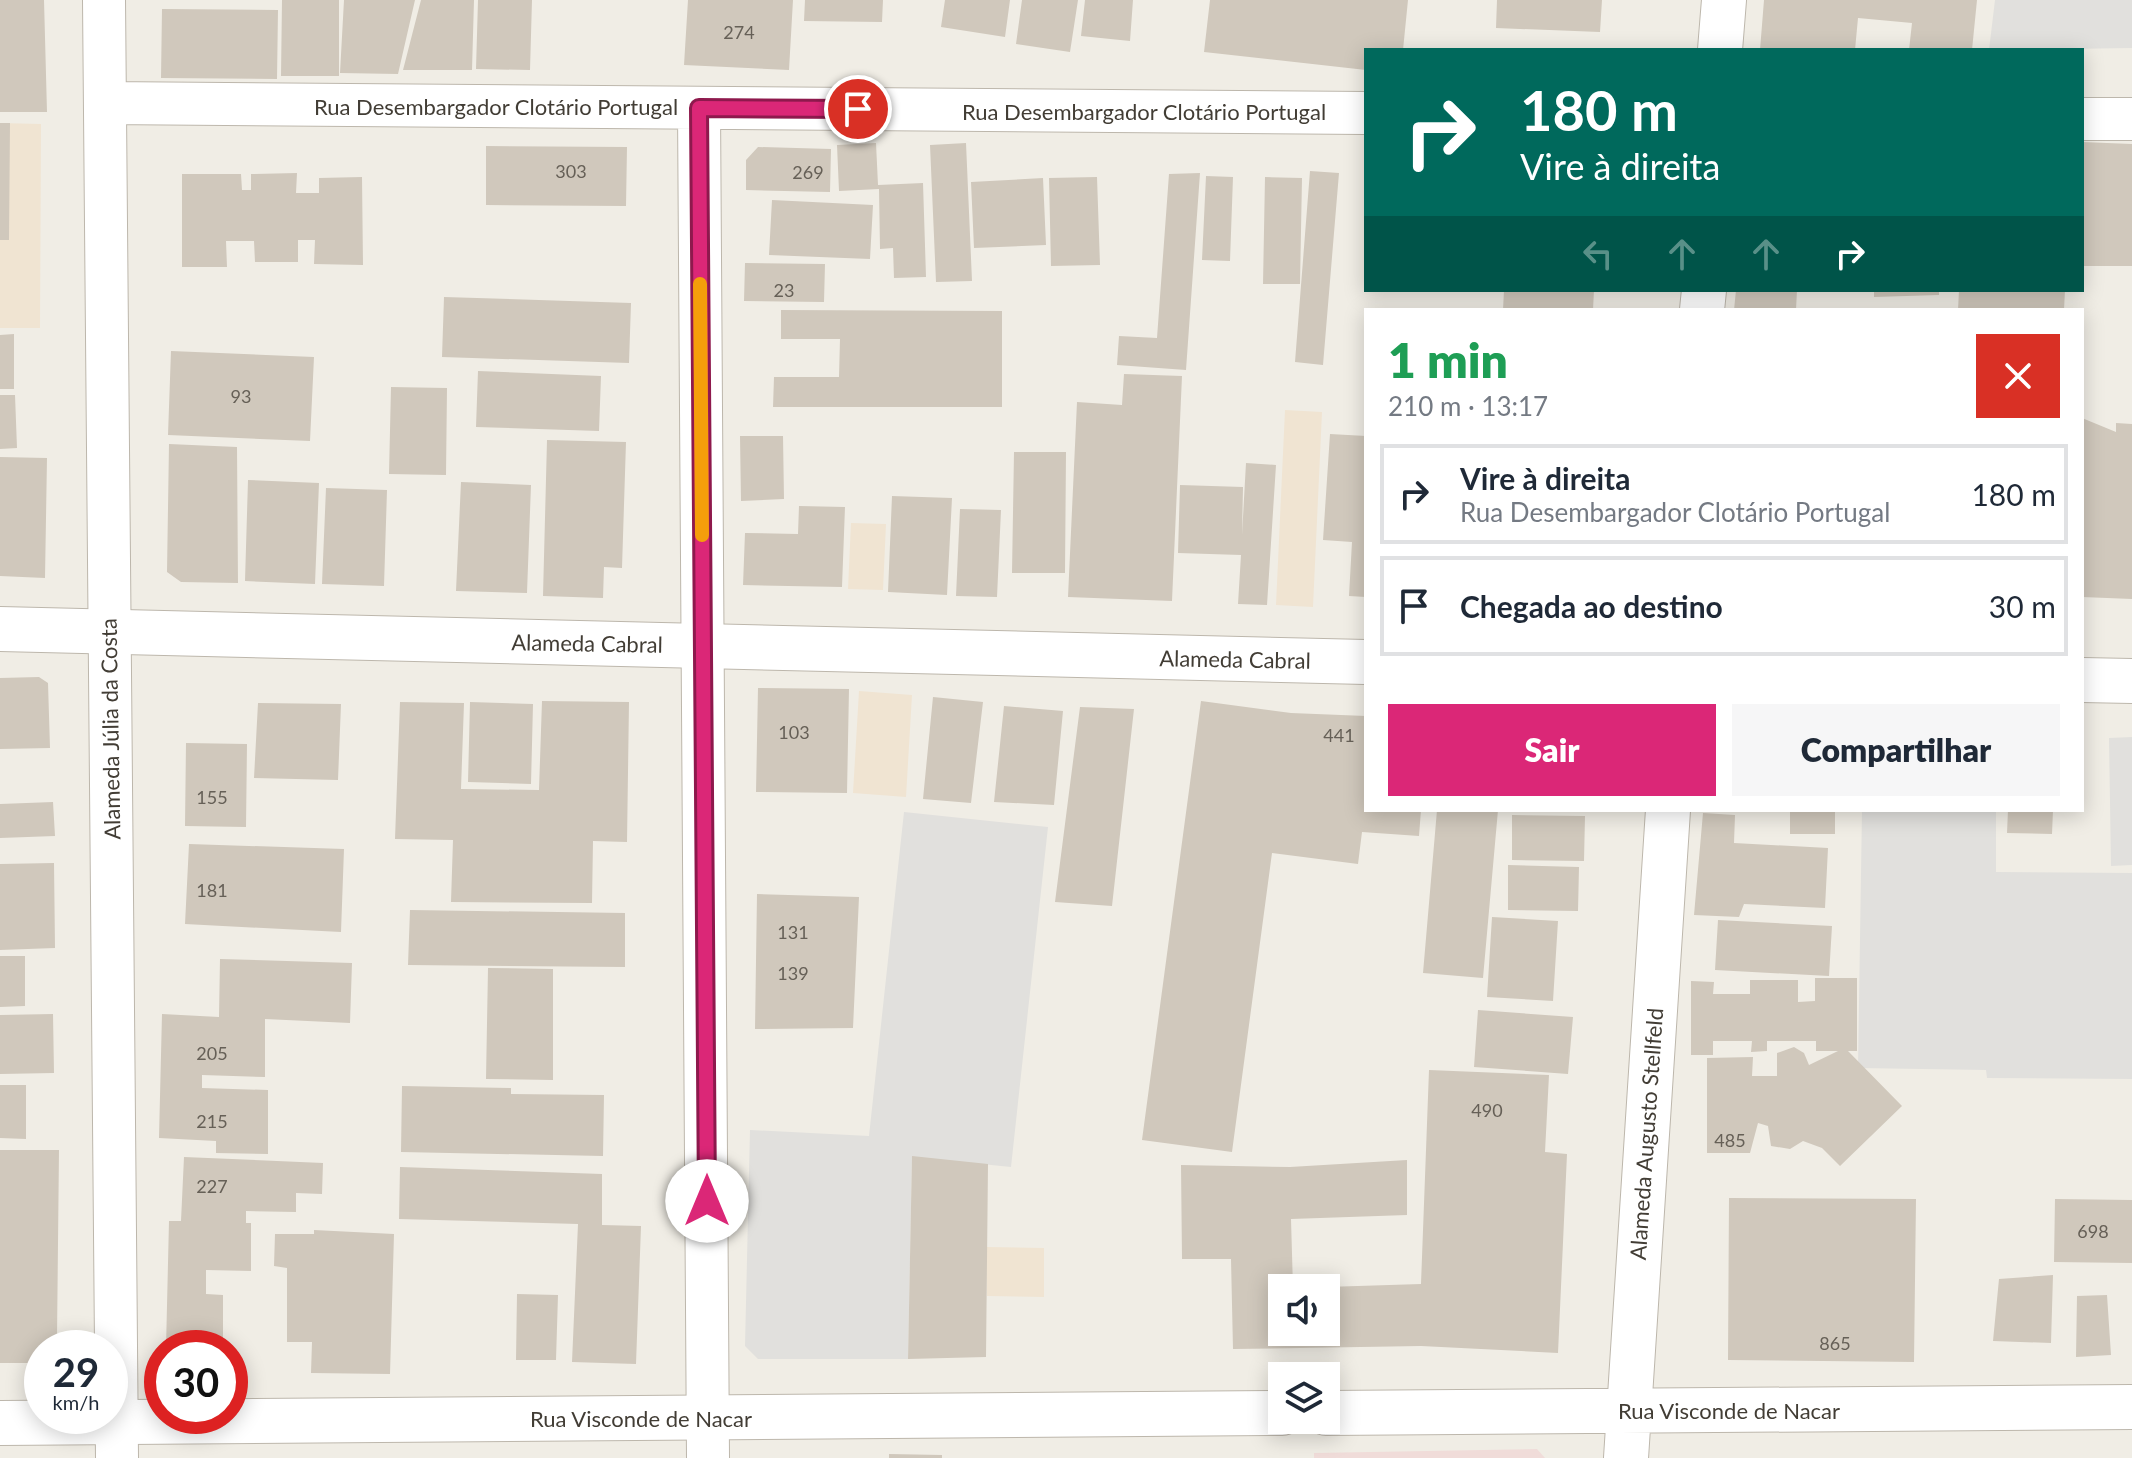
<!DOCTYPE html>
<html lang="pt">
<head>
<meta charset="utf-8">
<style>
	:root { --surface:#fff; --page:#f6f6f7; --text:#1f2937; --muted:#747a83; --line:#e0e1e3; --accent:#db2777 }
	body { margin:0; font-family:Lato,sans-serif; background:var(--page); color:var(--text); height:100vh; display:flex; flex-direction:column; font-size:30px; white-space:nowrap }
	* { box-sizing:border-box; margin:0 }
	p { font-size:26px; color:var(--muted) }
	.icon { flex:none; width:44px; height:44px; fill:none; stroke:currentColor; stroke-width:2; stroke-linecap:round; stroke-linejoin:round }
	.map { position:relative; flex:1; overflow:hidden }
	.panel { position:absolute; left:1364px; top:308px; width:720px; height:504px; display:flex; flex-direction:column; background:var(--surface); border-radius:0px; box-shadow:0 4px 20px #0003 }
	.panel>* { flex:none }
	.hud { position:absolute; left:1364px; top:48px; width:720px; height:244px; border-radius:0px; box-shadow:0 4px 20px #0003; background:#00695c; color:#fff; overflow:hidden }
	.controls { position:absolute; left:1268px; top:1274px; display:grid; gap:16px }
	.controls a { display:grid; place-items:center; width:72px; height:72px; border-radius:0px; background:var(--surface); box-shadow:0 4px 20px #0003; font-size:40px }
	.speed { position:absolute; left:24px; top:1330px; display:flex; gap:16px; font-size:40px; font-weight:700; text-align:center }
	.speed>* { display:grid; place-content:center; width:104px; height:104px; border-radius:50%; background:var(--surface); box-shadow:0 4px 20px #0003; line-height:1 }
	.speed small { font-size:20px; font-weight:400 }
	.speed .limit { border:12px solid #d22; background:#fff; color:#111 }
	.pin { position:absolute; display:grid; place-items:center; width:68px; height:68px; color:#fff; margin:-34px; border:4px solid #fff; border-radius:50%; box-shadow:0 2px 8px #0007 }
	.me { position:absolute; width:88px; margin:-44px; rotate:0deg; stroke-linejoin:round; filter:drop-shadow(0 0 6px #0008) }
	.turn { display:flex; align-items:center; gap:28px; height:168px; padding:0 24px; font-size:36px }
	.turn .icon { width:104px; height:104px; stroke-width:2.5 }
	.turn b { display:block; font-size:56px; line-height:68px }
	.lanes { display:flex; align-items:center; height:76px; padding:0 24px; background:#0003; justify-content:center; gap:40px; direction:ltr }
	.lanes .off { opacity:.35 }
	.round { display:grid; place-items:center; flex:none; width:84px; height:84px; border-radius:0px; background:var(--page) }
	.summary { display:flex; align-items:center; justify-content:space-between; height:136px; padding:0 24px }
	h1 { font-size:48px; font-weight:800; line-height:60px; color:#1e9e55 }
	.primary-button { display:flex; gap:16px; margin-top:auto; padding:16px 24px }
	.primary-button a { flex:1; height:92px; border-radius:0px; background:var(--accent); color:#fff; font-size:32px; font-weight:800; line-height:92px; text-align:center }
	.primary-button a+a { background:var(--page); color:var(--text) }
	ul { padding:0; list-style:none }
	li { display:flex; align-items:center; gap:24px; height:100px; margin:0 16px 12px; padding:0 8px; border:4px solid var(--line); border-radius:0px }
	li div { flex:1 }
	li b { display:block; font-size:30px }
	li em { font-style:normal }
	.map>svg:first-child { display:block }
</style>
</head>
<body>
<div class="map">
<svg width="2132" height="1458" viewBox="0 0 2132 1458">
	<rect width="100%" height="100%" fill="#f0ede5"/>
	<!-- commercial -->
	<path fill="#f0e4d2" d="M0,123L41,124L40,328H0Z
		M1285,410L1322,412L1313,607L1276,605Z
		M851,523L886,524L883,590L848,589Z
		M859,691L912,695L906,797L853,793Z
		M986,1247L1044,1248V1297L987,1296Z"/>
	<!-- medical -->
	<path fill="#f0dcd9" d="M1537,1449L1545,1458H1314V1453Z"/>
	<!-- parking -->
	<path fill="#e1e0dd" d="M1995,0H2132V48L1989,50Z
		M2132,737V865L2111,866L2109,738Z
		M1862,810H1996V872L2132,873V1079L1987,1078L1986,1070L1858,1068Z
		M904,812L1048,827L1011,1167L912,1157L908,1359H758L745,1346L750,1130L869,1136Z"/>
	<!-- building -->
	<path fill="#d0c8bc" d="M0,0H44L47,112H0Z
		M282,0H339V76H281Z
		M344,0H415L398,74L340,73Z
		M421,0H474L472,70H403Z
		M478,0H532L530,70L476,69Z
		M688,0H793L789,70L684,65Z
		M805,0H883L882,22L804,21Z
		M945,0H1010L1005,37L941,27Z
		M1022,0H1078L1070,52L1016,44Z
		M1085,0H1133L1130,41L1081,36Z
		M1210,0H1408L1403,50H1366V70L1204,52Z
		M1497,0H1602L1600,32L1496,28Z
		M1764,0H1977L1972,50H1909L1912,23L1858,18L1855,50H1760Z
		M162,9L278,10L277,79L161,78Z
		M0,123H10L9,240H0Z
		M2082,142L2132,144V266H2082Z
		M876,143L878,185L923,183L926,277L894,278L893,248L880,249L879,189L839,191L837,145Z
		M966,143L972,281L936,282L930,145Z
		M486,146L627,147L626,206L486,205Z
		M758,147L831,149L830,192L746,190V160Z
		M1310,171L1339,173L1323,365L1295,362Z
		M297,173L296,193H319V178L362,177L363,265L314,264L315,240H298V262H255L254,241H226L227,267H182V174H241L242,190H251V174Z
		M1200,173L1186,370L1117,365L1119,336L1157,338L1169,174Z
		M1206,176L1233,177L1230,261L1202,260Z
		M1097,177L1100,265L1051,266L1049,178Z
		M1265,177L1302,178L1300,284H1263Z
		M1043,178L1046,245L974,248L971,182Z
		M772,200L873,205L870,259L769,255Z
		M745,263L825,264L824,302L744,301Z
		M1504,290H1594L1593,310H1503Z
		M1736,290H1797L1796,310H1734Z
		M1874,290H1939V295L1874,297Z
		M1959,290H2065L2064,310H1958Z
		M444,297L631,303L629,363L442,357Z
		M781,310L1002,311V407H773L774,377H839L840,339H781Z
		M14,334V389H0V335Z
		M171,351L314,357L310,441L168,435Z
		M478,371L601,376L599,431L476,427Z
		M1124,374L1182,376L1172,601L1068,597L1077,402L1122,405Z
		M391,387L447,388L446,475L389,474Z
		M0,395H15L17,448L0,449Z
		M2082,418L2116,432V423L2132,424V599L2082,597Z
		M1330,434L1366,436V597L1349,596L1352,542L1323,540Z
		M740,436H783L784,499L741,501Z
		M547,440L626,442L622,568L604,567L603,598L543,596Z
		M169,444L237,447L238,583L181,582L167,572Z
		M1014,452H1066L1065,573H1012Z
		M0,457L47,458L45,578L0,576Z
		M1246,463L1276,465L1267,605L1238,604L1241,555L1178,553L1180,485L1243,487L1242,535Z
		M248,480L319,483L315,584L245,581Z
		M461,482L531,485L527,593L456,591Z
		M326,488L387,490L384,586L322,584Z
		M892,496L952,498L947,595L888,592Z
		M799,506L845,507L842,587L743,585L745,533L798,534Z
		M960,509L1001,510L997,597L956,596Z
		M39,677L48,683L50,748L0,749V678Z
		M758,688L849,689L847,793L756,792Z
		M933,697L983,702L971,803L923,799Z
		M542,701L629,702L627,842L593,841L592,903L451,902L453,840L395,839L400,702L464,703L461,789L539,790Z
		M1201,701L1291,713L1366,716V810H1421L1419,836L1362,832L1358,864L1272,853L1232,1152L1142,1140Z
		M470,702L533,704L531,784L468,782Z
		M258,703L341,704L338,780L254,778Z
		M1004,706L1063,711L1054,805L994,802Z
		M1080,707L1134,709L1112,906L1055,902Z
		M186,743L247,744L246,827L185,826Z
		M53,802L55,836L0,838V804Z
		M1437,810H1498L1483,978L1423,973Z
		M1790,810H1835V834H1790Z
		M2008,810H2053L2052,834L2007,833Z
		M1703,813L1735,815L1734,843L1828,848L1825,908L1744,904L1739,917L1694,915Z
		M1512,815L1585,816L1584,861L1512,860Z
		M189,844L344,849L341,932L185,924Z
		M54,863L55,948L0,950V864Z
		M1508,865L1579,867L1578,911L1508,910Z
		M757,894L859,897L853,1028L755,1029Z
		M410,910L625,913V967L408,965Z
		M1492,917L1558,921L1553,1001L1487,997Z
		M1718,920L1832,926L1829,976L1715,970Z
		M0,956H25V1006L0,1007Z
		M220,959L352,963L350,1023L265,1019V1077L202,1075V1088L268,1090V1154L216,1153V1141L159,1138L162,1014L219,1017Z
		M488,968L553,969V1080L486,1079Z
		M1815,978H1857V1051H1848L1902,1106L1840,1166L1822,1148L1803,1141L1790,1149L1771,1146L1768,1126L1758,1123L1750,1153H1707V1058L1753,1057L1752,1076H1777V1053L1794,1047L1804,1053L1809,1065L1838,1051H1816V1041H1767V1051L1751,1052L1752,1041H1713V1055H1691V981L1714,982L1713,994H1750V980H1798V1002L1815,1001Z
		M1478,1010L1573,1017L1568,1074L1474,1067Z
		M53,1014L54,1073L0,1074V1015Z
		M1429,1070L1549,1075L1545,1152L1567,1154L1558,1353L1421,1346L1233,1349L1231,1259H1182L1181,1165L1290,1167L1407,1160V1215L1291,1219L1293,1288H1282V1332H1326V1287L1421,1284Z
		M0,1085H26V1139L0,1138Z
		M402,1086L511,1088V1094L604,1095L603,1156L401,1152Z
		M0,1150H59L57,1338L54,1348H42V1363H0Z
		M912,1156L988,1164L986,1357L908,1359Z
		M184,1157L323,1163L322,1194L296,1193V1212L246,1211V1223H251V1271L206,1270V1294L223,1295V1348H166L169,1221H181Z
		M400,1167L602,1174V1225L641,1226L636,1364L572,1362L578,1224L399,1219Z
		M1729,1198L1916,1199L1914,1362L1728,1360Z
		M2055,1199L2132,1200V1263L2054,1262Z
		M314,1230L394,1234L390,1374L311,1373L312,1342H287V1268L274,1266L275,1234H314Z
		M2053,1275L2051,1343L1993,1341L1999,1279Z
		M517,1294L558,1295L556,1360H516Z
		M2107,1295L2111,1355L2076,1357L2077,1296Z
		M889,1454L942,1455V1458H889Z"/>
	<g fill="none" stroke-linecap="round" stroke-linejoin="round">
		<defs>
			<path id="minor" d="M104,0L117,1458
				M106,103L1366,113
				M699,108L708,1458
				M2082,119H2132"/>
			<path id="tertiary" d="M1720,50L1724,0
				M1702,310L1704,290
				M0,629L1366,662
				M2082,680L2132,681
				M1326,1413L2132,1407
				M0,1423L1282,1413
				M1626,1458L1668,810"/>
		</defs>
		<!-- minor casing -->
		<use href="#minor" stroke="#bdb7ac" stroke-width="44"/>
		<!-- tertiary casing -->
		<use href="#tertiary" stroke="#bdb7ac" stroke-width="46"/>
		<!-- minor -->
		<use href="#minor" stroke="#fff" stroke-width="42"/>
		<!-- tertiary -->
		<use href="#tertiary" stroke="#fff" stroke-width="44"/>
	</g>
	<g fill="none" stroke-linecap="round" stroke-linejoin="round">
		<defs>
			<path id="route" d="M707,1201L699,108L858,109"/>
		</defs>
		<!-- route casing -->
		<use href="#route" stroke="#8e194d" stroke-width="20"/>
		<!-- route -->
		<use href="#route" stroke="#db2777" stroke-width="14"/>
		<!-- slow -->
		<path stroke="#f59e0b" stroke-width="14" d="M700,284L702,535"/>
	</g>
	<g text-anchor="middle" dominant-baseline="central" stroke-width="7" stroke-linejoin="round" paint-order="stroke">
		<!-- number labels -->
		<g font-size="18" fill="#666057">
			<text x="739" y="32">274</text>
			<text x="571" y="171">303</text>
			<text x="808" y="172">269</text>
			<text x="784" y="290">23</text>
			<text x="241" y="396">93</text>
			<text x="794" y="732">103</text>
			<text x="1339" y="735">441</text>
			<text x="212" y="797">155</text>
			<text x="212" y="890">181</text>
			<text x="793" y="932">131</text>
			<text x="793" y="973">139</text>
			<text x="212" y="1053">205</text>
			<text x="1487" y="1110">490</text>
			<text x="212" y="1121">215</text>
			<text x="1730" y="1140">485</text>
			<text x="212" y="1186">227</text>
			<text x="2093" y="1231">698</text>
			<text x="1835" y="1343">865</text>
		</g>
		<!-- street labels -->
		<g font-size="22" fill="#423d35" stroke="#fff">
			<text x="496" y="106">Rua Desembargador Clotário Portugal</text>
			<text x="1144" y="111">Rua Desembargador Clotário Portugal</text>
			<text transform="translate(587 643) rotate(1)">Alameda Cabral</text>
			<text transform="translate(1235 659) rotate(1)">Alameda Cabral</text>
			<text transform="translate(110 729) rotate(-91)">Alameda Júlia da Costa</text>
			<text transform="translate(1646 1134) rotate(-86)">Alameda Augusto Stellfeld</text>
			<text x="1729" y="1410">Rua Visconde de Nacar</text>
			<text x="641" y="1418">Rua Visconde de Nacar</text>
		</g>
	</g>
</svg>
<div class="controls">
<a><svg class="icon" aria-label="sound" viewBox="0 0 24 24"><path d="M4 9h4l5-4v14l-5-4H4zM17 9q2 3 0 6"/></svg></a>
<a><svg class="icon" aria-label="layers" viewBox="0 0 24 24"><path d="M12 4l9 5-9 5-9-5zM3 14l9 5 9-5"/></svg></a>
</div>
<div class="speed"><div>29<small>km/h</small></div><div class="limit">30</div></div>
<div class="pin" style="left:858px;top:109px;background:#d93025"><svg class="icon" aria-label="arrive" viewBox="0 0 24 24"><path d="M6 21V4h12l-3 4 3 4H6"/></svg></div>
<svg class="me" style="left:707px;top:1201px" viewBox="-20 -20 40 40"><circle r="19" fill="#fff"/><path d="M0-13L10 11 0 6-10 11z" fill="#db2777"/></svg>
<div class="hud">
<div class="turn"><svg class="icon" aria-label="right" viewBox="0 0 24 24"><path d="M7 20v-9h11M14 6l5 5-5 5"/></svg><div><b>180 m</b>Vire à direita</div></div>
<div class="lanes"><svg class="icon off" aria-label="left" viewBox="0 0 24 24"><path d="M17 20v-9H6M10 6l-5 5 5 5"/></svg><svg class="icon off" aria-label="ahead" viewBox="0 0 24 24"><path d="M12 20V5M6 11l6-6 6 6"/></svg><svg class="icon off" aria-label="ahead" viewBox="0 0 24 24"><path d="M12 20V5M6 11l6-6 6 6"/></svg><svg class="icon" aria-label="right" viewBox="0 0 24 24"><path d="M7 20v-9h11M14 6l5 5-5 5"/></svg></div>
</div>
<section class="panel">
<div class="summary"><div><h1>1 min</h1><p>210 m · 13:17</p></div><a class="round" style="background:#d93025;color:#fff"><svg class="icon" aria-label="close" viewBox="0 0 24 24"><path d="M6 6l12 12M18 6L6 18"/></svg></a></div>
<ul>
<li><svg class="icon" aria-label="right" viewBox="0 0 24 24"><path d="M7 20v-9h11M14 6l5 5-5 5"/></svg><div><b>Vire à direita</b><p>Rua Desembargador Clotário Portugal</p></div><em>180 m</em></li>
<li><svg class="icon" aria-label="arrive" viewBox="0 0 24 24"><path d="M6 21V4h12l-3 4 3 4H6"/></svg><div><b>Chegada ao destino</b></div><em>30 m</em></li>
</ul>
<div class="primary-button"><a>Sair</a><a>Compartilhar</a></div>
</section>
</div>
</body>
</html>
